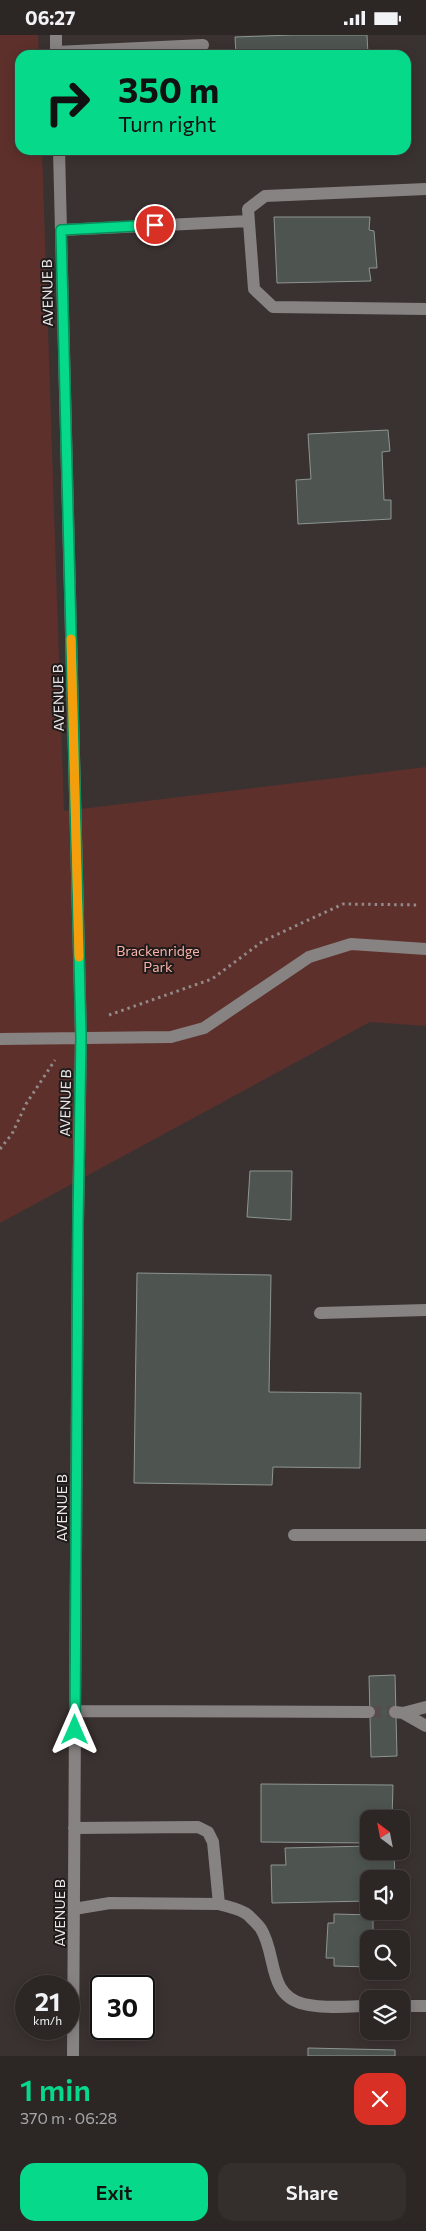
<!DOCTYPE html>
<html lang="en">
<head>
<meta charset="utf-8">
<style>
	:root { --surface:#2c2625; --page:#342e2d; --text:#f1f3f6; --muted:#a6a5a7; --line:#484342; --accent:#07d98b }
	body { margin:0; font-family:Commissioner,sans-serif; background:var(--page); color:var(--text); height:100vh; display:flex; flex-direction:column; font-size:19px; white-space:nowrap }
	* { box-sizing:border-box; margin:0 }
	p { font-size:16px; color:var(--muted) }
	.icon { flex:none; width:28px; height:28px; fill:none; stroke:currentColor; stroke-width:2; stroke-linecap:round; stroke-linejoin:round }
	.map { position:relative; height:2021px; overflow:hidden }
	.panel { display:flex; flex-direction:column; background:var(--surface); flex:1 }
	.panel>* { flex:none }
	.top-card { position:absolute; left:15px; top:15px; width:396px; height:105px; border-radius:15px; box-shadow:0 2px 12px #0003,0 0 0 1px var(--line); background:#07d98b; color:#111; overflow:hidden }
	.needle { width:32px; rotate:328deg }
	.buttons { position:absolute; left:360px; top:1775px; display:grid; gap:10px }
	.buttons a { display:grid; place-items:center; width:50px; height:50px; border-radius:10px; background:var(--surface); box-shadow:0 2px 12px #0003,0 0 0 1px var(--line); font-size:25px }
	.speed { position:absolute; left:15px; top:1940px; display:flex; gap:10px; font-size:25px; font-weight:700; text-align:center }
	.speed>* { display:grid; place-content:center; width:65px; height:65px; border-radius:50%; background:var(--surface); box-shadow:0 2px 12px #0003,0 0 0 1px var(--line); line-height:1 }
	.speed small { font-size:12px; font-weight:400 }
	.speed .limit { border:2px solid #111; border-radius:8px; background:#fff; color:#111 }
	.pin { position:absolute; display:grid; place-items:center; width:42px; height:42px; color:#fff; margin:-21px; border:2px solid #fff; border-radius:50%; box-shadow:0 1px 5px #0007 }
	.me { position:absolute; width:55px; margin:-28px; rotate:0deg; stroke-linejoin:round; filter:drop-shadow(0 0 4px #0008) }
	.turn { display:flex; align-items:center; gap:18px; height:105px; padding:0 20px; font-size:22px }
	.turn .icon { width:65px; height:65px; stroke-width:2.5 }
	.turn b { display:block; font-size:35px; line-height:42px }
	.round { display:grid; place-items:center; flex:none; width:52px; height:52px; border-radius:15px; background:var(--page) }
	.overview { display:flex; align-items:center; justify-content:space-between; height:85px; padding:0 20px }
	h1 { font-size:30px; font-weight:600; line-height:38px; color:var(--accent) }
	.action { display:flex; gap:10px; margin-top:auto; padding:10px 20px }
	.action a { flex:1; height:58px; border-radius:15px; background:var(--accent); color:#111; font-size:20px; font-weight:600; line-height:58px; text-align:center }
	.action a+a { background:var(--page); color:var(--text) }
	.status { display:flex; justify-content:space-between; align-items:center; height:35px; padding:0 25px; background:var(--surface); direction:ltr }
	.status svg { height:14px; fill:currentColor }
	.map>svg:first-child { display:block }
</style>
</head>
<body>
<div class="status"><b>06:27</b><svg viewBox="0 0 49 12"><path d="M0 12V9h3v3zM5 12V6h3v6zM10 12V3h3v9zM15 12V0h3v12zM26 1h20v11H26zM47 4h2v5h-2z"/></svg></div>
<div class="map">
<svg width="426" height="2021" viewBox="0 0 426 2021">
	<rect width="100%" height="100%" fill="#3a3231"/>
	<!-- green -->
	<path fill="#5e302b" d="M0,0H38L39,20H20V115H42L64,776L426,732V991L370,987L0,1188Z"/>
	<!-- building -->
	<path fill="#4e5551" stroke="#8e9691" d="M292,0H367L368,20H236L235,2Z
		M274,182H370L369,195L374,196L377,233H369L371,246L277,248Z
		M388,395L390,416L382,417L384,465H391V484L298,489L296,445L311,444L308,399Z
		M250,1136H292L291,1185L247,1182Z
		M137,1238L271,1240L269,1357L361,1358L360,1433L273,1432L272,1450L134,1448Z
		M395,1640L397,1721L371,1722L369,1641Z
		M261,1749L393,1750L392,1784H369V1808L261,1807Z
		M369,1811V1816H394L395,1844H369V1866L272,1868L271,1830H286L285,1813Z
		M334,1879L373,1880V1904H369V1932L334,1931V1923H326L328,1888H334Z
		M308,2013L395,2015V2021H308Z"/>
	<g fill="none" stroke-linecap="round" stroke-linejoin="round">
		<!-- minor-tunnel -->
		<path stroke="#554d4c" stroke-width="12" stroke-dasharray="12 6" stroke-linecap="butt" d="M369,1677H395"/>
		<!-- path -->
		<path stroke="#928b8a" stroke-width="3" stroke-dasharray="2.5 4" stroke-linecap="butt" d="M109,980L212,944L263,906L343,869L420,870
			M0,1114L12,1099L26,1069L55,1025"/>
		<!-- minor -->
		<path stroke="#888383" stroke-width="12" d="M56,0V20
			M56,17L203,10
			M59,115L81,1002L78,1188L73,2021
			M426,154L265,161L248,174L254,254L273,272L426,274
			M61,195L249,186
			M0,1004L171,1002L204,993L309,922L351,909L426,914
			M320,1278L426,1275
			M294,1500H426
			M75,1676L369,1677
			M395,1677L403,1678L426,1672
			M403,1678L426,1691
			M74,1793L198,1792L208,1797L213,1807L219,1869C228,1872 241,1874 248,1880C252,1884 258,1889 261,1894C277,1919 267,1961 304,1969C324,1974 348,1971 369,1971
			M74,1874L110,1868L219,1869
			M401,1971H426"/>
	</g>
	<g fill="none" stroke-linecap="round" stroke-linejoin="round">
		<defs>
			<path id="route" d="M75,1695L78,1188L81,1002L61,195L155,190"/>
		</defs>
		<!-- route casing -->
		<use href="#route" stroke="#058d5a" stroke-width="12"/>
		<!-- route -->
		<use href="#route" stroke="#07d98b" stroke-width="9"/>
		<!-- slow -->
		<path stroke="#f59e0b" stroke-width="9" d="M71,604L79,922"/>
	</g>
	<g text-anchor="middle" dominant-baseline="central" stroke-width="4" stroke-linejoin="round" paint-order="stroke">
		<!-- street labels -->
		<g font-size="14" fill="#ede7e7" stroke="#1f1b1a">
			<text transform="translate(47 258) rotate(-91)">AVENUE B</text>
			<text transform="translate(58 663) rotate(-91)">AVENUE B</text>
			<text transform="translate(65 1068) rotate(-89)">AVENUE B</text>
			<text transform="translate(61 1473) rotate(-90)">AVENUE B</text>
			<text transform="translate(59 1878) rotate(-90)">AVENUE B</text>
		</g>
		<!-- park labels -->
		<g font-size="14" fill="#f9b1a8" stroke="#1f1b1a">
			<text x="158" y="915">Brackenridge<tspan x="158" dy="16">Park</tspan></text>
		</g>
	</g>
</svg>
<div class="buttons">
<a><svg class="needle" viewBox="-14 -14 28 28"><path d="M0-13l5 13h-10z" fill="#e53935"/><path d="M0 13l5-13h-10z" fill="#a6a5a7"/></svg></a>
<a><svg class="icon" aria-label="sound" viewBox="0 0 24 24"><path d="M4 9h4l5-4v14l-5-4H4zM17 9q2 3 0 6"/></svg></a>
<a><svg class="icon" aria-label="search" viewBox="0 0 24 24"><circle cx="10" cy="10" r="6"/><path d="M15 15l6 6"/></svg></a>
<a><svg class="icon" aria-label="layers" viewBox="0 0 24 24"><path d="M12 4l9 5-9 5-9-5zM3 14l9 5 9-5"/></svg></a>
</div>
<div class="speed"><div>21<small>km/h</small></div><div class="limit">30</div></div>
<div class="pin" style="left:155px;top:190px;background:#d93025"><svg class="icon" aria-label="arrive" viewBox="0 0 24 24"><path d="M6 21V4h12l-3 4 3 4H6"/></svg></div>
<svg class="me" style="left:75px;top:1695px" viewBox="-20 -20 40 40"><path d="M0-17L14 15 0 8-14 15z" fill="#07d98b" stroke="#fff" stroke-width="4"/></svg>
<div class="top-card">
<div class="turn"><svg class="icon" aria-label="right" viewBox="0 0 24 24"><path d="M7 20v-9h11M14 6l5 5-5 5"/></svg><div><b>350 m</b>Turn right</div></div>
</div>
</div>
<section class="panel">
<div class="overview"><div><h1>1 min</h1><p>370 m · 06:28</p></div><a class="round" style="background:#d93025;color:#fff"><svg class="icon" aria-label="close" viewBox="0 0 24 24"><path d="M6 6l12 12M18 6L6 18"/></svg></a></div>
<div class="action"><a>Exit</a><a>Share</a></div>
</section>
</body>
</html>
